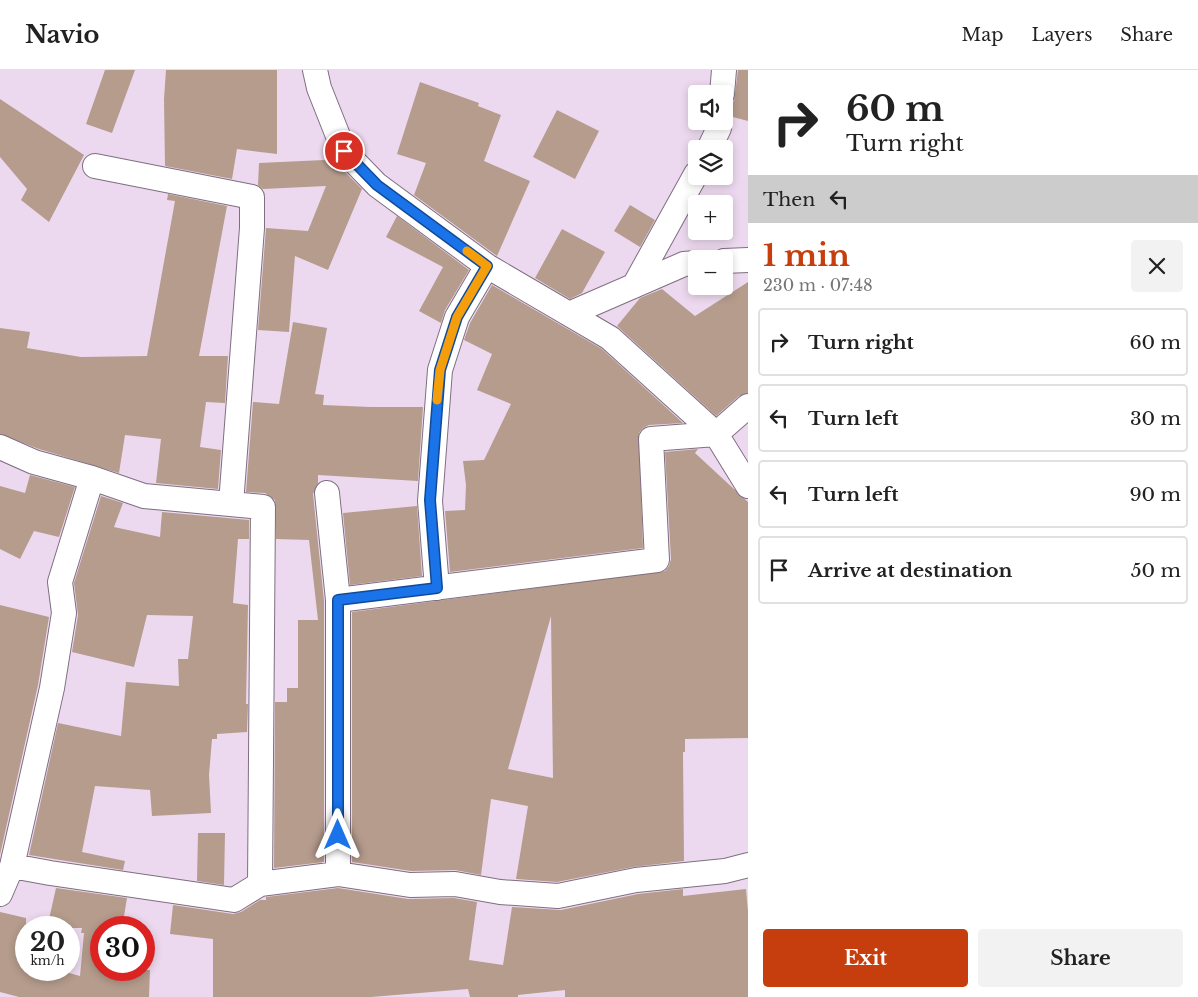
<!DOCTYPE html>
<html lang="en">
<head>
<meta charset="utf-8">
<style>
	:root { --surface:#fff; --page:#f2f2f2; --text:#222; --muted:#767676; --line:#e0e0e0; --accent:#c63e0d }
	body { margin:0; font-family:"Libre Baskerville",serif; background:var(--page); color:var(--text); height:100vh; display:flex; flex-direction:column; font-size:19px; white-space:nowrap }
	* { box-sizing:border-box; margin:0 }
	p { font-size:16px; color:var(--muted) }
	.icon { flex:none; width:28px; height:28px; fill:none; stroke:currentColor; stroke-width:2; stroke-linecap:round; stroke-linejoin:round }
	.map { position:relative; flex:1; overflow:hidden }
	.panel { display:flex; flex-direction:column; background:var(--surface); width:450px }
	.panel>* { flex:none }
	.hud { background:#fff; color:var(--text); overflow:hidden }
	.buttons { position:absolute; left:688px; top:15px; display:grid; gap:10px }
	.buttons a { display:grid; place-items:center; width:45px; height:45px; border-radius:5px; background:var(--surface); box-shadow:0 2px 8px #0003; font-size:25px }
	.speed { position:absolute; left:15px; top:846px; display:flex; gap:10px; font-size:25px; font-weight:700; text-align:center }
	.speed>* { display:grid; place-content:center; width:65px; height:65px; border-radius:50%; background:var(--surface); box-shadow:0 2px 8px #0003; line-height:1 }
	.speed small { font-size:12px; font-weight:400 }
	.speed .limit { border:8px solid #d22; background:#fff; color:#111 }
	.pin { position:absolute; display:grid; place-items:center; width:42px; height:42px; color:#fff; margin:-21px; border:2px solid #fff; border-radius:50%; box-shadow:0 1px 5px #0007 }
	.me { position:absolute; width:55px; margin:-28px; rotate:0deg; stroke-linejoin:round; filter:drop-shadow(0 0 4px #0008) }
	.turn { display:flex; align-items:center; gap:18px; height:105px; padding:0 15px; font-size:22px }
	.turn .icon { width:65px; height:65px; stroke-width:2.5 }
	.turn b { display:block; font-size:35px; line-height:42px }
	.then { display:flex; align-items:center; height:48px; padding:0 15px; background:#0003; gap:10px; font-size:19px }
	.round { display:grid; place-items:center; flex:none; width:52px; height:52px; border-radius:5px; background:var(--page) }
	.summary { display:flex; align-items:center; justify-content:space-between; height:85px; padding:0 15px }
	h1 { font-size:30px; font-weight:700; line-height:38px; color:var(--accent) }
	.primary-button { display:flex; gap:10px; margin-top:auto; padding:10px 15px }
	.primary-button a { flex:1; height:58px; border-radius:5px; background:var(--accent); color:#fff; font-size:20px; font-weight:700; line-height:58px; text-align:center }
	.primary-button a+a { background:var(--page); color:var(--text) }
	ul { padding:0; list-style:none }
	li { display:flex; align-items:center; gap:15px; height:68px; margin:0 10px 8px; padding:0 5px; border:2px solid var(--line); border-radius:5px }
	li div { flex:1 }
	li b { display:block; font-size:19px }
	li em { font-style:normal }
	header { display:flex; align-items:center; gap:30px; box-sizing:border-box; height:70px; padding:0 25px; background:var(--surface); border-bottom:1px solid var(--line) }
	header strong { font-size:24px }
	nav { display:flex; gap:28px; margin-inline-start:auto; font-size:18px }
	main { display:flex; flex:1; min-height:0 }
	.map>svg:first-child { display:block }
</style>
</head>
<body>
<header>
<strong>Navio</strong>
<nav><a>Map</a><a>Layers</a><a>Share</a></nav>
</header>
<main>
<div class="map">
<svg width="748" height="927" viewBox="0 0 748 927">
	<rect width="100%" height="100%" fill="#edd9ef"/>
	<!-- building -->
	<path fill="#b59c8d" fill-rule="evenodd" d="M105,0H135L112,63L86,54Z
		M166,0H277V84L237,79L232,109L165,96L164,29Z
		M738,0H748V51L733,47L729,41L724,38L734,31Z
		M420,12L479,33L478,36L501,45L484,91L530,111L497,186L414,125L426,93L397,84Z
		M0,29L84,85L49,152L21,130L27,119L0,87Z
		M557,40L599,61L575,109L533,87Z
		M324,90L340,97L362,119L328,200L295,186L289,262L258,260L266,158L308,161L326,116L263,119L258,115L259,93Z
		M168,124L227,136L199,286H228L225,333L206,332L200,377L221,380L218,419L156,413L161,369L125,365L119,403L39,379L0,364V258L30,262L27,278L81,287L147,286L175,131L167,130Z
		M630,135L655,150L640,177L614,161Z
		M397,146L469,200L445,240L441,253L419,241L443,197L386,167Z
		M562,159L605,182L582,223L570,229L535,208Z
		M748,212V323L739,326L716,346L617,256L640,228L662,219L695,246Z
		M492,215L602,279L683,353L649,355L643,358L639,363L643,478L450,502L445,441L465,440L466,415L463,391L484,390L511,334L477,320L492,284L464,270L470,253Z
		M293,252L327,258L315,324L324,325L323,335L370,337H423L418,411L318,405V413L313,424L324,531V792L274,798L275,632H287V618H298V550H318L309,470L276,469L275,430L265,423L246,422L253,332L279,334Z
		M698,379L695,383L748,432V668L685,669V682H683L684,791L633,797L557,812L516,809L528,736L491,729L481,805L455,800L411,801L352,792V542L665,501L669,496L671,489L665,382ZM551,546L553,708L508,699Z
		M30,405L75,417L59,467L34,461L20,489L0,479V416L25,423Z
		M101,426L123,433L114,457L160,467L162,442L249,450V469H238L233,533L248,535L246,634H248L247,662L217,664V669H212L209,705L211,743L152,746L150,720L95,716L82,782L125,791L123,800L29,785L58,653L121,666L126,612L179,616L178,589H188L193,546L147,545L134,597L72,582L78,545L74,513Z
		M417,436L422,506L350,515L343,443Z
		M0,535L49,547L38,615L0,785Z
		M198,763H225L224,815L197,811Z
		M56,818L127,828L122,858H101V900H150L149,927H19L0,922V842L26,848V900H58L80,906L84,863H81L82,858H47Z
		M338,818L408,829L454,828L477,832L469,890L503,895L512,837L561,840L638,824L683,819V826L746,819L748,841V927H565V920L518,925V927H470L468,919L371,927H213V869L170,864L173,835L233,844L241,842L260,830H266V827Z"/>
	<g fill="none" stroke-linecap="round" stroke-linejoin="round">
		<defs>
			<path id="street" d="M315,0L319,18L344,81L377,115L487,196L610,268L716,364L748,416
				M722,24L724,0
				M709,79L719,58L720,51
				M95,96L252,127V158L231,434
				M724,191L748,190
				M634,216L696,104
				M569,244L684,194L696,193
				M0,377L34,392L92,408
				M327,423L338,530V804
				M437,518L430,431L440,300L457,247L487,196
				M338,530L657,490L651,369L716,364L748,336
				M12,796L52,618L64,543L60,512L92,408L144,426L263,437L260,814
				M0,824L12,796L50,803L234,830L260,814L338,804L410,815L455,814L500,822L558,826L636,810L725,801L748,795"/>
		</defs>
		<!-- street casing -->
		<use href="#street" stroke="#7f6e81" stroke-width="26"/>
		<!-- street -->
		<use href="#street" stroke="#fff" stroke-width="24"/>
	</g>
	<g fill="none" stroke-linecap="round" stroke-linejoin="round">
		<defs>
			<path id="route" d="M338,765V530L437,518L430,430L440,300L457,247L487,196L377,115L344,81"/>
		</defs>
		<!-- route casing -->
		<use href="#route" stroke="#114b97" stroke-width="12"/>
		<!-- route -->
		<use href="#route" stroke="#1a73e8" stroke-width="9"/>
		<!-- slow -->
		<path stroke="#f59e0b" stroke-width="9" d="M437,330L440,300L457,247L487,196L467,181"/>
	</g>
</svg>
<div class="buttons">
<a><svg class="icon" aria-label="sound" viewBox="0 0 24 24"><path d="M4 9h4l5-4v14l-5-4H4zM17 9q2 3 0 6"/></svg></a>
<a><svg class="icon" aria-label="layers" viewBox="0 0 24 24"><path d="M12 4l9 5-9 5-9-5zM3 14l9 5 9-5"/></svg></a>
<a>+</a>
<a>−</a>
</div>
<div class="speed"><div>20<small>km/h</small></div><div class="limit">30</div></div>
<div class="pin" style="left:344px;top:81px;background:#d93025"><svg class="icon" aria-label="arrive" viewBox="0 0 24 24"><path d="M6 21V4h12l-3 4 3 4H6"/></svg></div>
<svg class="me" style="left:338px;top:765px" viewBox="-20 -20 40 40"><path d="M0-17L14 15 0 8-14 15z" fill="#1a73e8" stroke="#fff" stroke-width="4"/></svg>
</div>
<section class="panel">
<div class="hud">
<div class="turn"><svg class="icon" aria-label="right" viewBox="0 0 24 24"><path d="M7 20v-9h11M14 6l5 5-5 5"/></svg><div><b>60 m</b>Turn right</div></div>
<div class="then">Then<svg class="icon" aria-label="left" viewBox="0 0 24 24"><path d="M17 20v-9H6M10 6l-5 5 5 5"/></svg></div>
</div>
<div class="summary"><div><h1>1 min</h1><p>230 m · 07:48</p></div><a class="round"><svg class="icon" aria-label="close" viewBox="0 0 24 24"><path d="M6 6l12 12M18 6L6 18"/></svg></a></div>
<ul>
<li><svg class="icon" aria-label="right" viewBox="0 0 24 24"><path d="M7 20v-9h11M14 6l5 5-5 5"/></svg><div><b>Turn right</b></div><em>60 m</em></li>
<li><svg class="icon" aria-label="left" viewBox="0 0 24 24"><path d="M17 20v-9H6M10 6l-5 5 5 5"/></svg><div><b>Turn left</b></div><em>30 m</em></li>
<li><svg class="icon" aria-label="left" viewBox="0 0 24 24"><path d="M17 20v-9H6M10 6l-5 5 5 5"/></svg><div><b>Turn left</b></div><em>90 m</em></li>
<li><svg class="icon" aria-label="arrive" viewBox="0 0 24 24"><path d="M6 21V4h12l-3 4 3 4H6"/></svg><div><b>Arrive at destination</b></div><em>50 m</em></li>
</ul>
<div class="primary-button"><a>Exit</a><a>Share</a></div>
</section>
</main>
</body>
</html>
